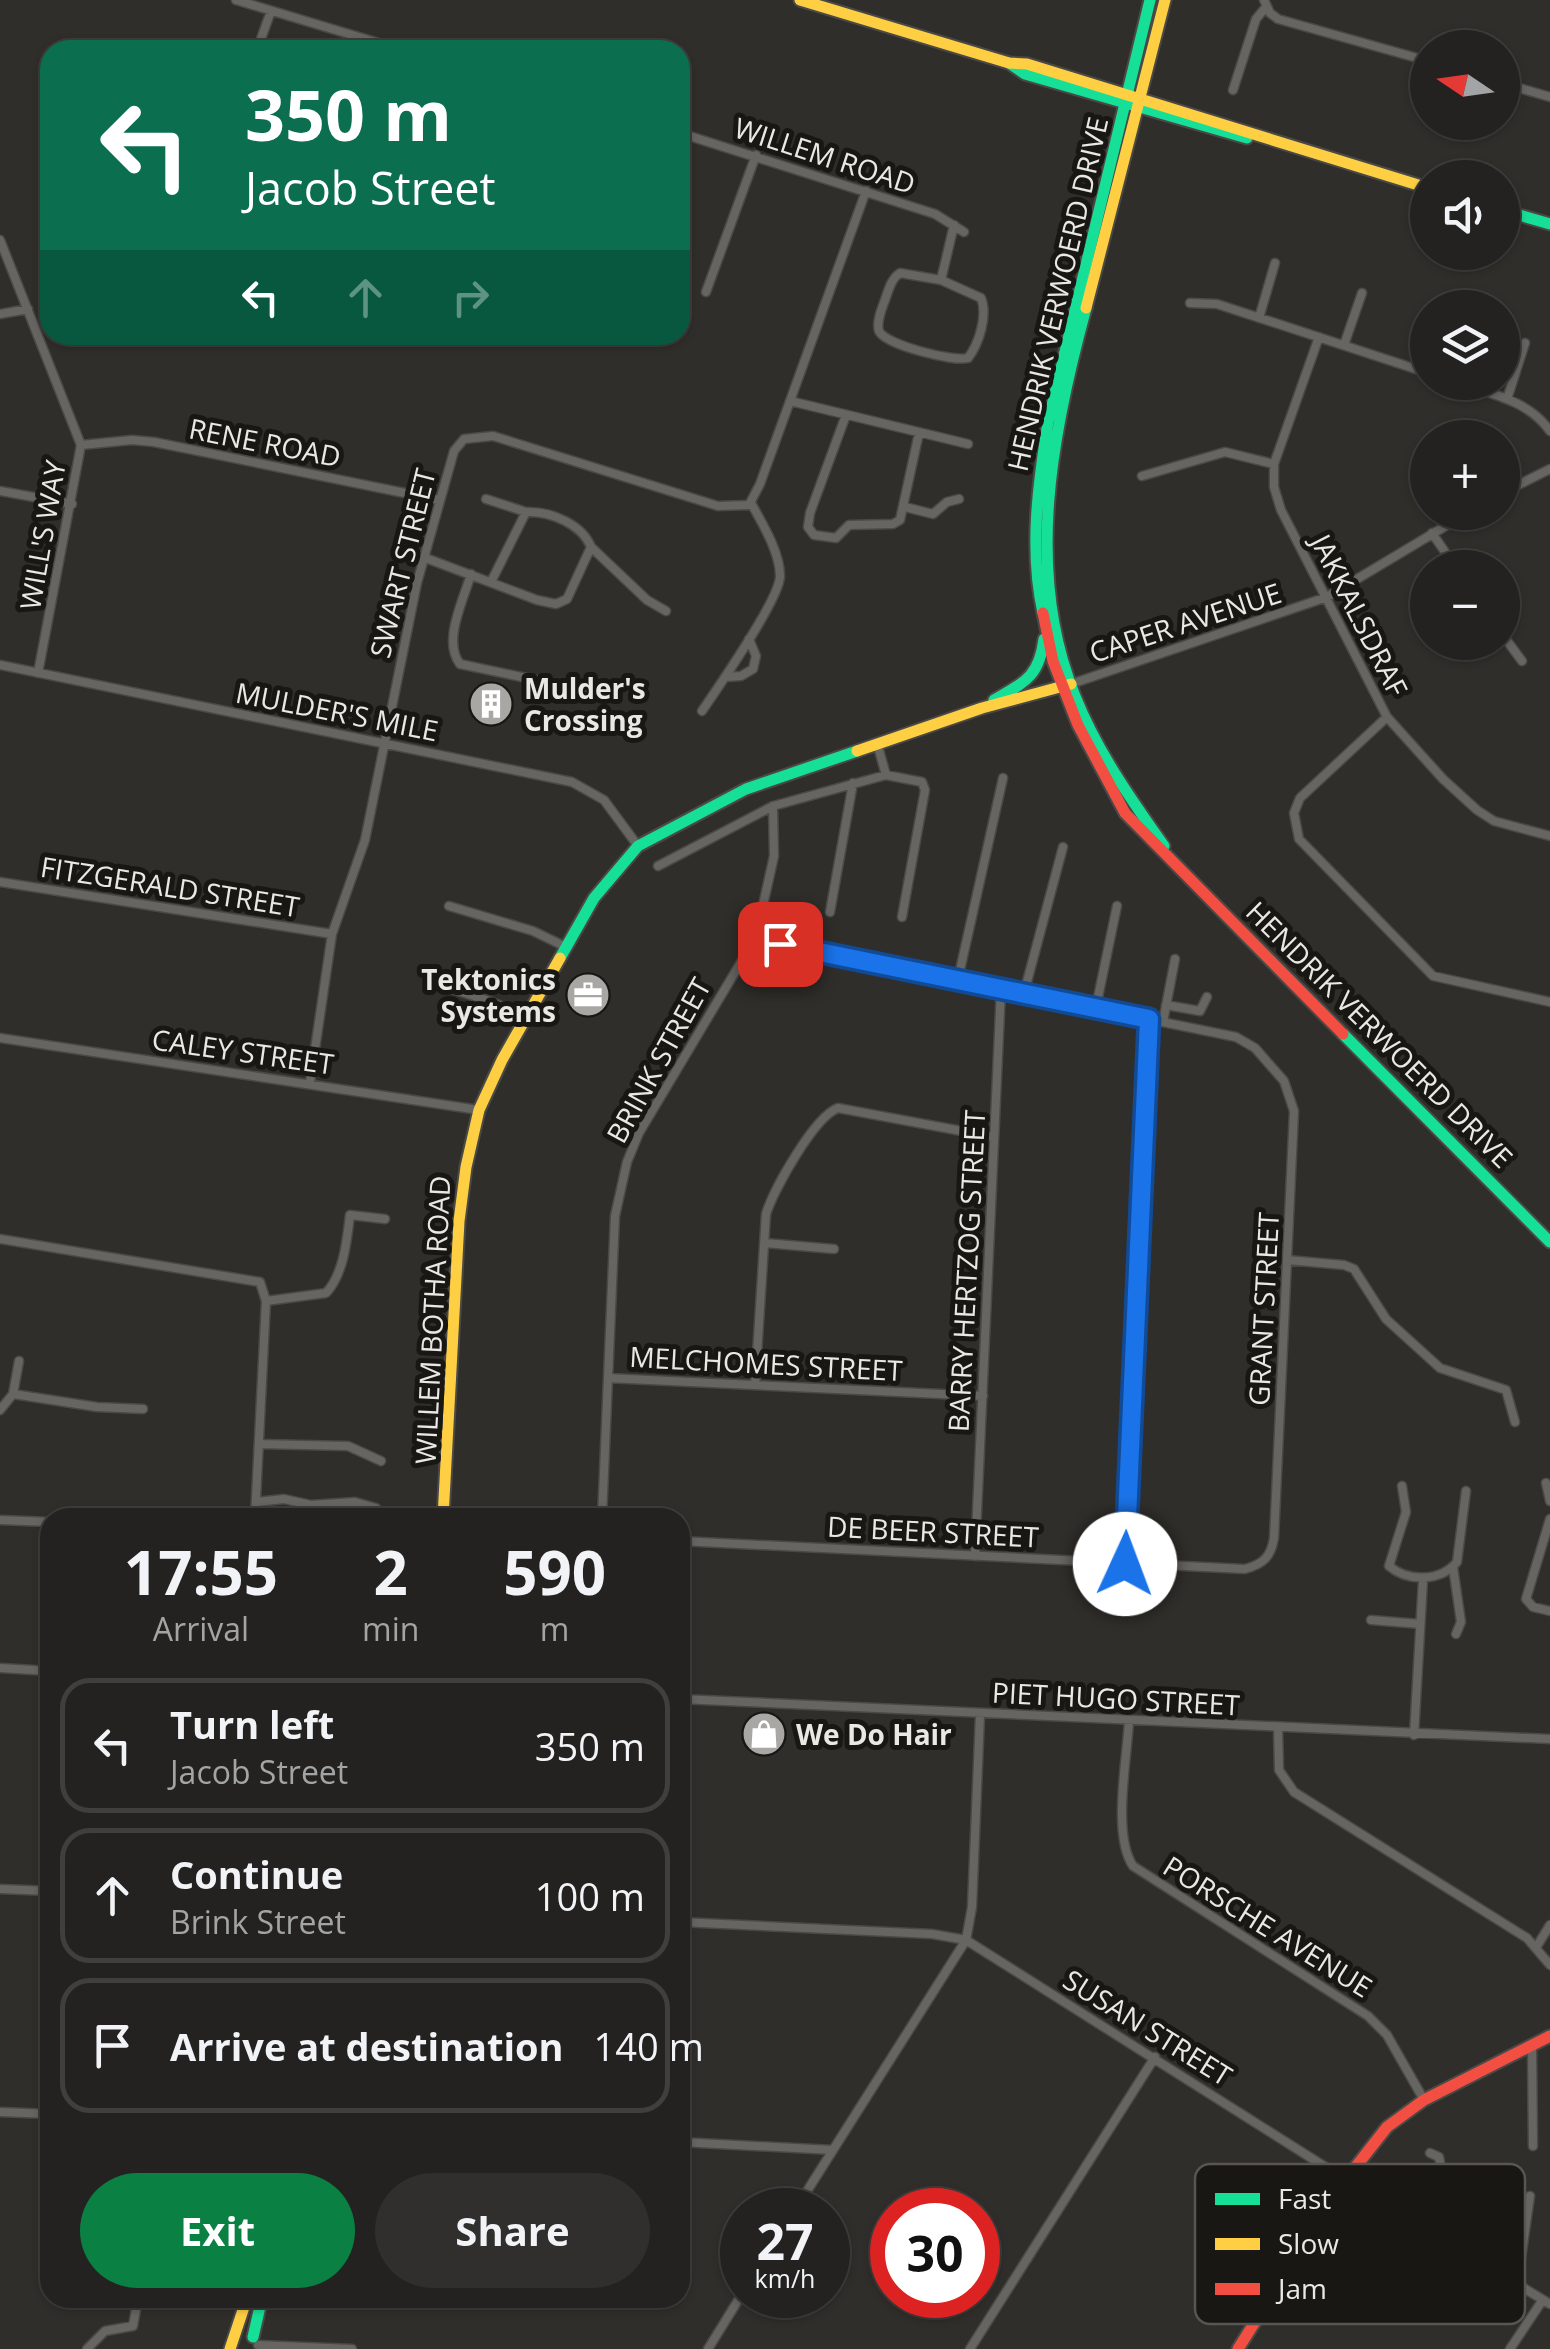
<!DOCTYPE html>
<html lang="en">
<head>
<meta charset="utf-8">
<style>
	:root { --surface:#242220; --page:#302f2d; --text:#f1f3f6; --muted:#a3a4a5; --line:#413f3e; --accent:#0b8043 }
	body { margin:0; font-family:"Open Sans",sans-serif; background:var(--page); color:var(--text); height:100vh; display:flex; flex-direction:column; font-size:38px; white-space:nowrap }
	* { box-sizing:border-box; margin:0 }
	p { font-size:32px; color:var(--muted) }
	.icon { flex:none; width:55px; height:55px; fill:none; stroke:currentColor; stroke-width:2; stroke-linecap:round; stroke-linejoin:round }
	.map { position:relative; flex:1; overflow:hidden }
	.drawer { position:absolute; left:40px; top:1508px; width:650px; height:800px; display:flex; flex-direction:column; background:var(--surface); border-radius:30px; box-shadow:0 2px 8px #0004,0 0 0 2px var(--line) }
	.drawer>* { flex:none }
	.banner { position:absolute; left:40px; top:40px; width:650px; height:305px; border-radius:30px; box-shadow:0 2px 8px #0004,0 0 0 2px var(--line); background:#0b6e4f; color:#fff; overflow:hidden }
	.needle { width:65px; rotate:283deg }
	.fabs { position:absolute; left:1410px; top:30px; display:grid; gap:20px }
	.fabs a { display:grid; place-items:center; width:110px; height:110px; border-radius:50%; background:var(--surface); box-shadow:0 2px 8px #0004,0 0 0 2px var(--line); font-size:50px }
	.speed { position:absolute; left:720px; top:2188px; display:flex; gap:20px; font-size:50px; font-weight:700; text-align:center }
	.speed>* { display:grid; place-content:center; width:130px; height:130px; border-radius:50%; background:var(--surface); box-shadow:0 2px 8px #0004,0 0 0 2px var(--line); line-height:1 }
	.speed small { font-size:25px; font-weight:400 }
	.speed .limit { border:15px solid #d22; background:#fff; color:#111 }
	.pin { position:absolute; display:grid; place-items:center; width:85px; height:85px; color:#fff; margin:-42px; border-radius:20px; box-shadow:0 5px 15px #0006 }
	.me { position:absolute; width:110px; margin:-55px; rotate:2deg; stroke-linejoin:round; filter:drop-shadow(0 0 8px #0008) }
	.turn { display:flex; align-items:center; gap:35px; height:210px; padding:0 40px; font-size:45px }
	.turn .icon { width:130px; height:130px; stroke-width:2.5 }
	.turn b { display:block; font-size:70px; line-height:85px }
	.lanes { display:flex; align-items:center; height:95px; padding:0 40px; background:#0003; justify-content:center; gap:50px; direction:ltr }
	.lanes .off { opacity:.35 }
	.eta { display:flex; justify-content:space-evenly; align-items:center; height:170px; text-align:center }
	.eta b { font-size:60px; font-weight:700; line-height:70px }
	.action { display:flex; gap:20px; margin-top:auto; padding:20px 40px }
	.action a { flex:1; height:115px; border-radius:60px; background:var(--accent); color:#fff; font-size:40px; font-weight:700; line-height:115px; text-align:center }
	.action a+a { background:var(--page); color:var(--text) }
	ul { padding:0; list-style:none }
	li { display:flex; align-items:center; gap:30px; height:135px; margin:0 20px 15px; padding:0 20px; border:5px solid var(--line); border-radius:30px }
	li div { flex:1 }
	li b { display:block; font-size:38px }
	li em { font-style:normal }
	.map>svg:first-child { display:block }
</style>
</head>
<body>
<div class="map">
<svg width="1550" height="2349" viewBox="0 0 1550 2349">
	<rect width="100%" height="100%" fill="#302e2a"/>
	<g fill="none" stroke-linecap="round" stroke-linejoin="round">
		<defs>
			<path id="street" d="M236,0L402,50
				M1264,0L1270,13L1278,19L1428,61
				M257,50L271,11
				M1502,83L1550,97
				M1233,90L1256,19L1266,7
				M680,133L935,214L964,232
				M0,240L81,445L38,673
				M900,273L941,280L981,298C988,315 979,344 968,358C954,362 885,345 879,331C876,322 882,308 885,300C889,289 891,279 900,273Z
				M941,280L954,225
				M706,292L756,155
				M1190,303L1217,304L1428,373
				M0,314L28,309
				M1259,318L1275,263
				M1319,337L1274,464V487L1281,510L1387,717L1443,779L1477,810L1494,821L1550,836
				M1344,345L1362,293
				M1456,382C1491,394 1528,400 1550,431
				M1507,399L1525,343
				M790,401L968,444
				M846,415L810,513L808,527L814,535L836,538L849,525L893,524L900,520L919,433
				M81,445L132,440L154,442L439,500
				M1142,476L1225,452L1274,464
				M0,491L72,504
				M1502,493L1550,469
				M486,499L526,512
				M905,507L933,514L947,502L959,499
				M1432,533L1456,568
				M423,557L537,600L556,604L567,599L591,547
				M471,574C464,599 442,641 460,664L617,697
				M491,582L526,512C550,511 582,524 591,547L647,600L666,611
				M1502,634L1522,661
				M0,665L572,782L604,800L638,846
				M726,677L741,676L753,669L756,656L749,639
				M1071,684L1327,597L1469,512
				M702,711C717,689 780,599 780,576C780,552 762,523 751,503
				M1387,717L1300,798L1294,813L1299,839L1433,976L1550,1002
				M877,743L886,775
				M658,866L773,806L886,775L922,782L925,790L902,917
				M0,882L332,934
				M449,906L533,931L566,947
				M830,912L853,783
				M754,945L774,856L773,806
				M958,979L1003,778
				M431,982L492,1002L527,1017
				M1024,993L1063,847
				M1166,1005L1200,1011L1207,997
				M1096,1007L1117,906
				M1163,1022L1175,959
				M0,1038L479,1110
				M310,1083L332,934L365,840L417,583L454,451L464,439L493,436L718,506L749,505L760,484L866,191
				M0,1239L260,1282L266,1301L255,1518
				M765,1243L834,1249
				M1287,1260L1344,1265L1354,1269L1386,1319L1440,1368L1506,1390L1515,1422
				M266,1301L326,1293C344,1274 347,1239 350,1215L385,1219
				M608,1378L983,1396
				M755,1385L766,1214C774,1189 814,1117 838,1108L994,1137
				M13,1394L97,1407L143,1409
				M0,1410L13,1394L19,1361
				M259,1444L348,1446L381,1461
				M1546,1483L1550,1501
				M1402,1486L1406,1512L1389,1566C1408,1582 1440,1582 1457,1562L1466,1491
				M256,1502L284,1499L311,1505L318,1518
				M311,1505L355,1502L376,1508L378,1518
				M602,1518L615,1216L627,1162L639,1133L750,947L762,943L780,944L1236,1037L1255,1048L1284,1081L1294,1111L1274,1538C1271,1557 1263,1564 1245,1569L680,1541
				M1550,1519L1526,1599L1533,1607L1550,1611
				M0,1520L50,1522
				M975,1556L1001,989
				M1125,1563L1149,1019
				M1453,1567L1461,1622L1456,1634
				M1371,1620L1420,1624
				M0,1668L50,1671
				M680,1699L1550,1739
				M1129,1721C1127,1759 1112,1835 1133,1866L1368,2016L1387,2035L1424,2100
				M1278,1728L1279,1770L1294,1792L1527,1938L1550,1965
				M1414,1735L1423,1580
				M0,1889L50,1891
				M680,1922L932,1934L966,1940L1346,2180L1550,2304
				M1537,1946L1550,1925
				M1532,2046L1533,2146
				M0,2112L50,2114
				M680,2142L833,2150
				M795,2210L966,1940L972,1907L980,1715
				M1417,2224L1441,2167L1439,2157L1430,2153
				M1517,2285L1530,2196
				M258,2345L352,2349
				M87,2349L105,2331L133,2326L138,2298
				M708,2349L742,2294
				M970,2349L1155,2057
				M1510,2349L1542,2301"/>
			<path id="fast" d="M1009,63L1025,74L1247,138
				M1502,210L1550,224
				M1086,308C1052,432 1024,572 1075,696C1097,751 1130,798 1164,846
				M1043,613C1029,550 1038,485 1048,422L1150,0
				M994,700C1025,682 1039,677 1044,639
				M560,958L594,898L638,846L746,789L857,751
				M1343,1034L1550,1242
				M253,2337L262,2298"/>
			<path id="slow" d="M800,0L1009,63L1027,64L1428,188
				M1086,308L1165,0
				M857,751L982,708L1071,684
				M443,1518L459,1221L466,1167L479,1110L502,1060L560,958
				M230,2349L247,2298"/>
			<path id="jam" d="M1043,613L1053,661L1078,725L1125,813L1343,1034
				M1238,2349L1339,2188L1387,2127L1424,2100L1550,2036"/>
		</defs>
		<!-- street casing -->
		<use href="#street" stroke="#4a4946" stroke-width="11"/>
		<!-- fast casing -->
		<use href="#fast" stroke="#4a4946" stroke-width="15"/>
		<!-- slow casing -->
		<use href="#slow" stroke="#4a4946" stroke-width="15"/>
		<!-- jam casing -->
		<use href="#jam" stroke="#4a4946" stroke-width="15"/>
		<!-- street -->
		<use href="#street" stroke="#666562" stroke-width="8"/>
		<!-- fast -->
		<use href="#fast" stroke="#16e098" stroke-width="11"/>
		<!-- slow -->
		<use href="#slow" stroke="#ffcf43" stroke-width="11"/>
		<!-- jam -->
		<use href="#jam" stroke="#f24e42" stroke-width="11"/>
	</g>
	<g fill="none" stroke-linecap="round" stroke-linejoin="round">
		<defs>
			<path id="route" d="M780,944L1149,1019L1125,1564"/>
		</defs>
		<!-- route casing -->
		<use href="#route" stroke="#114b97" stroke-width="25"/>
		<!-- route -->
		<use href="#route" stroke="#1a73e8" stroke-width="18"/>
	</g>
	<!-- icons -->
	<defs>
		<symbol id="building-disc" viewBox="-11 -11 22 22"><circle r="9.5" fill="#a9a7a3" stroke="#181714"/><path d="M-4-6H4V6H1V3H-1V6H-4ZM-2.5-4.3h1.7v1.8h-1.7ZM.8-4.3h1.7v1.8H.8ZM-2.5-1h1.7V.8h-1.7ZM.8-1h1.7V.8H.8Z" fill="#fff"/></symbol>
		<symbol id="office-disc" viewBox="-11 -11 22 22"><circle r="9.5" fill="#a9a7a3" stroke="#181714"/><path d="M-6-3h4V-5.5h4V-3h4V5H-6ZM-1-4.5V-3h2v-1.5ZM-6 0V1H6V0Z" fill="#fff"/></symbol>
		<symbol id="shop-disc" viewBox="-11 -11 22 22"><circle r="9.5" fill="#a9a7a3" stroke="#181714"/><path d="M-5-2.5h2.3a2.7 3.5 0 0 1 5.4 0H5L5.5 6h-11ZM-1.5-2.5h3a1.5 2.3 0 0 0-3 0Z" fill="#fff"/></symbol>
	</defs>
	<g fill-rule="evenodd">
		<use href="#building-disc" x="466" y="679" width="50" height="50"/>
		<use href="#office-disc" x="563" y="970" width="50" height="50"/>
		<use href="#shop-disc" x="739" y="1709" width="50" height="50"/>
	</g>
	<g text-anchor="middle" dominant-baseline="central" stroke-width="10" stroke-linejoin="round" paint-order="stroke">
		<!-- street labels -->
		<g font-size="28" fill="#eae8e4" stroke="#181714">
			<text transform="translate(825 155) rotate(18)">WILLEM ROAD</text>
			<text transform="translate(1057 294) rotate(-77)">HENDRIK VERWOERD DRIVE</text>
			<text transform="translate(265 442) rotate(11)">RENE ROAD</text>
			<text transform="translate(42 535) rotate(-80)">WILL'S WAY</text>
			<text transform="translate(402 563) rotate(-76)">SWART STREET</text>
			<text transform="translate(1360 615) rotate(63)">JAKKALSDRAF</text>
			<text transform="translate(1185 622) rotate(-18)">CAPER AVENUE</text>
			<text transform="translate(337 711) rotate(11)">MULDER'S MILE</text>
			<text transform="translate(170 886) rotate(9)">FITZGERALD STREET</text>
			<text transform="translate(1380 1034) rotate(45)">HENDRIK VERWOERD DRIVE</text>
			<text transform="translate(243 1051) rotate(8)">CALEY STREET</text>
			<text transform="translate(658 1060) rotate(-61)">BRINK STREET</text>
			<text transform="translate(966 1271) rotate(-87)">BARRY HERTZOG STREET</text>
			<text transform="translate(1263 1309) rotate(-87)">GRANT STREET</text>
			<text transform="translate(432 1320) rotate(-87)">WILLEM BOTHA ROAD</text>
			<text transform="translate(766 1363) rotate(3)">MELCHOMES STREET</text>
			<text transform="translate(933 1531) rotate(3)">DE BEER STREET</text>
			<text transform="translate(1116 1698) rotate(3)">PIET HUGO STREET</text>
			<text transform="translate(1268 1926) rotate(32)">PORSCHE AVENUE</text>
			<text transform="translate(1148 2027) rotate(32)">SUSAN STREET</text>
		</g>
		<!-- poi labels -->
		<g font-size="28" font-weight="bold" fill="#eae8e4" stroke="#181714" text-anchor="start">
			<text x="524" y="688">Mulder's<tspan x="524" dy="32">Crossing</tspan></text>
			<text x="556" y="979" text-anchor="end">Tektonics<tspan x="556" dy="32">Systems</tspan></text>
			<text x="796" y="1734">We Do Hair</text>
		</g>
	</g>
	<!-- legend -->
	<rect x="1195" y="2164" width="330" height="160" rx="15" fill="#181714" stroke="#575652" stroke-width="2.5"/>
	<rect x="1215" y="2193" width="45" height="12" fill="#16e098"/>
	<rect x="1215" y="2238" width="45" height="12" fill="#ffcf43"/>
	<rect x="1215" y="2283" width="45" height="12" fill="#f24e42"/>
	<g font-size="28" fill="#eae8e4">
		<text x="1278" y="2209">Fast</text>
		<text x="1278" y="2254">Slow</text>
		<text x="1278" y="2299">Jam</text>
	</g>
</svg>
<div class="fabs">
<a><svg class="needle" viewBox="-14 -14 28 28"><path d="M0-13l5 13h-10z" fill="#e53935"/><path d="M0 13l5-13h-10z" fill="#a3a4a5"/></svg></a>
<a><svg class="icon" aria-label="sound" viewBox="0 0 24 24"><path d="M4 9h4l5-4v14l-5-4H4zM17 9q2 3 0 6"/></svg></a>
<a><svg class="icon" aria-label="layers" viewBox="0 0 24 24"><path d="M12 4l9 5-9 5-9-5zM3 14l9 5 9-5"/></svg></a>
<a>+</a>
<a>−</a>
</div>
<div class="speed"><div>27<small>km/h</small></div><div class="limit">30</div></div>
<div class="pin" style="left:780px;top:944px;background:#d93025"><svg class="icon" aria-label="arrive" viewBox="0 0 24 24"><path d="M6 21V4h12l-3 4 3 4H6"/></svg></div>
<svg class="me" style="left:1125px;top:1564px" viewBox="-20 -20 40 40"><circle r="19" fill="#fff"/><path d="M0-13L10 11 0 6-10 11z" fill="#1a73e8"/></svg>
<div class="banner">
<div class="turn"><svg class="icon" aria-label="left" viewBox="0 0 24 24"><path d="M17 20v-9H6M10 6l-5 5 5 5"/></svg><div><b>350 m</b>Jacob Street</div></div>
<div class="lanes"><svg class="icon" aria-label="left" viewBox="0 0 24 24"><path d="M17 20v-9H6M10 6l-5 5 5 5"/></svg><svg class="icon off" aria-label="ahead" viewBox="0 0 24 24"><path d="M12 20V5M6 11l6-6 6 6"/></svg><svg class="icon off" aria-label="right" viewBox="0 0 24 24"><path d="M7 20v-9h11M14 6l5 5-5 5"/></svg></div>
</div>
<section class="drawer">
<div class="eta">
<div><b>17:55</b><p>Arrival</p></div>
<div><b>2</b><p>min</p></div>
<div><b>590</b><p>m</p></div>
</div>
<ul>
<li><svg class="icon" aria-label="left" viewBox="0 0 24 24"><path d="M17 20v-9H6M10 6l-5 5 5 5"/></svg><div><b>Turn left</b><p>Jacob Street</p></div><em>350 m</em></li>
<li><svg class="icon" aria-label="ahead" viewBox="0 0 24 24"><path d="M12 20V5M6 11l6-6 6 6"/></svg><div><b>Continue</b><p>Brink Street</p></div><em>100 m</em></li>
<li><svg class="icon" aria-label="arrive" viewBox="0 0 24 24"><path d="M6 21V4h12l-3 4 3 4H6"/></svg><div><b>Arrive at destination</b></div><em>140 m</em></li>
</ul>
<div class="action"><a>Exit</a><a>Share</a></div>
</section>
</div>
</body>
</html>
